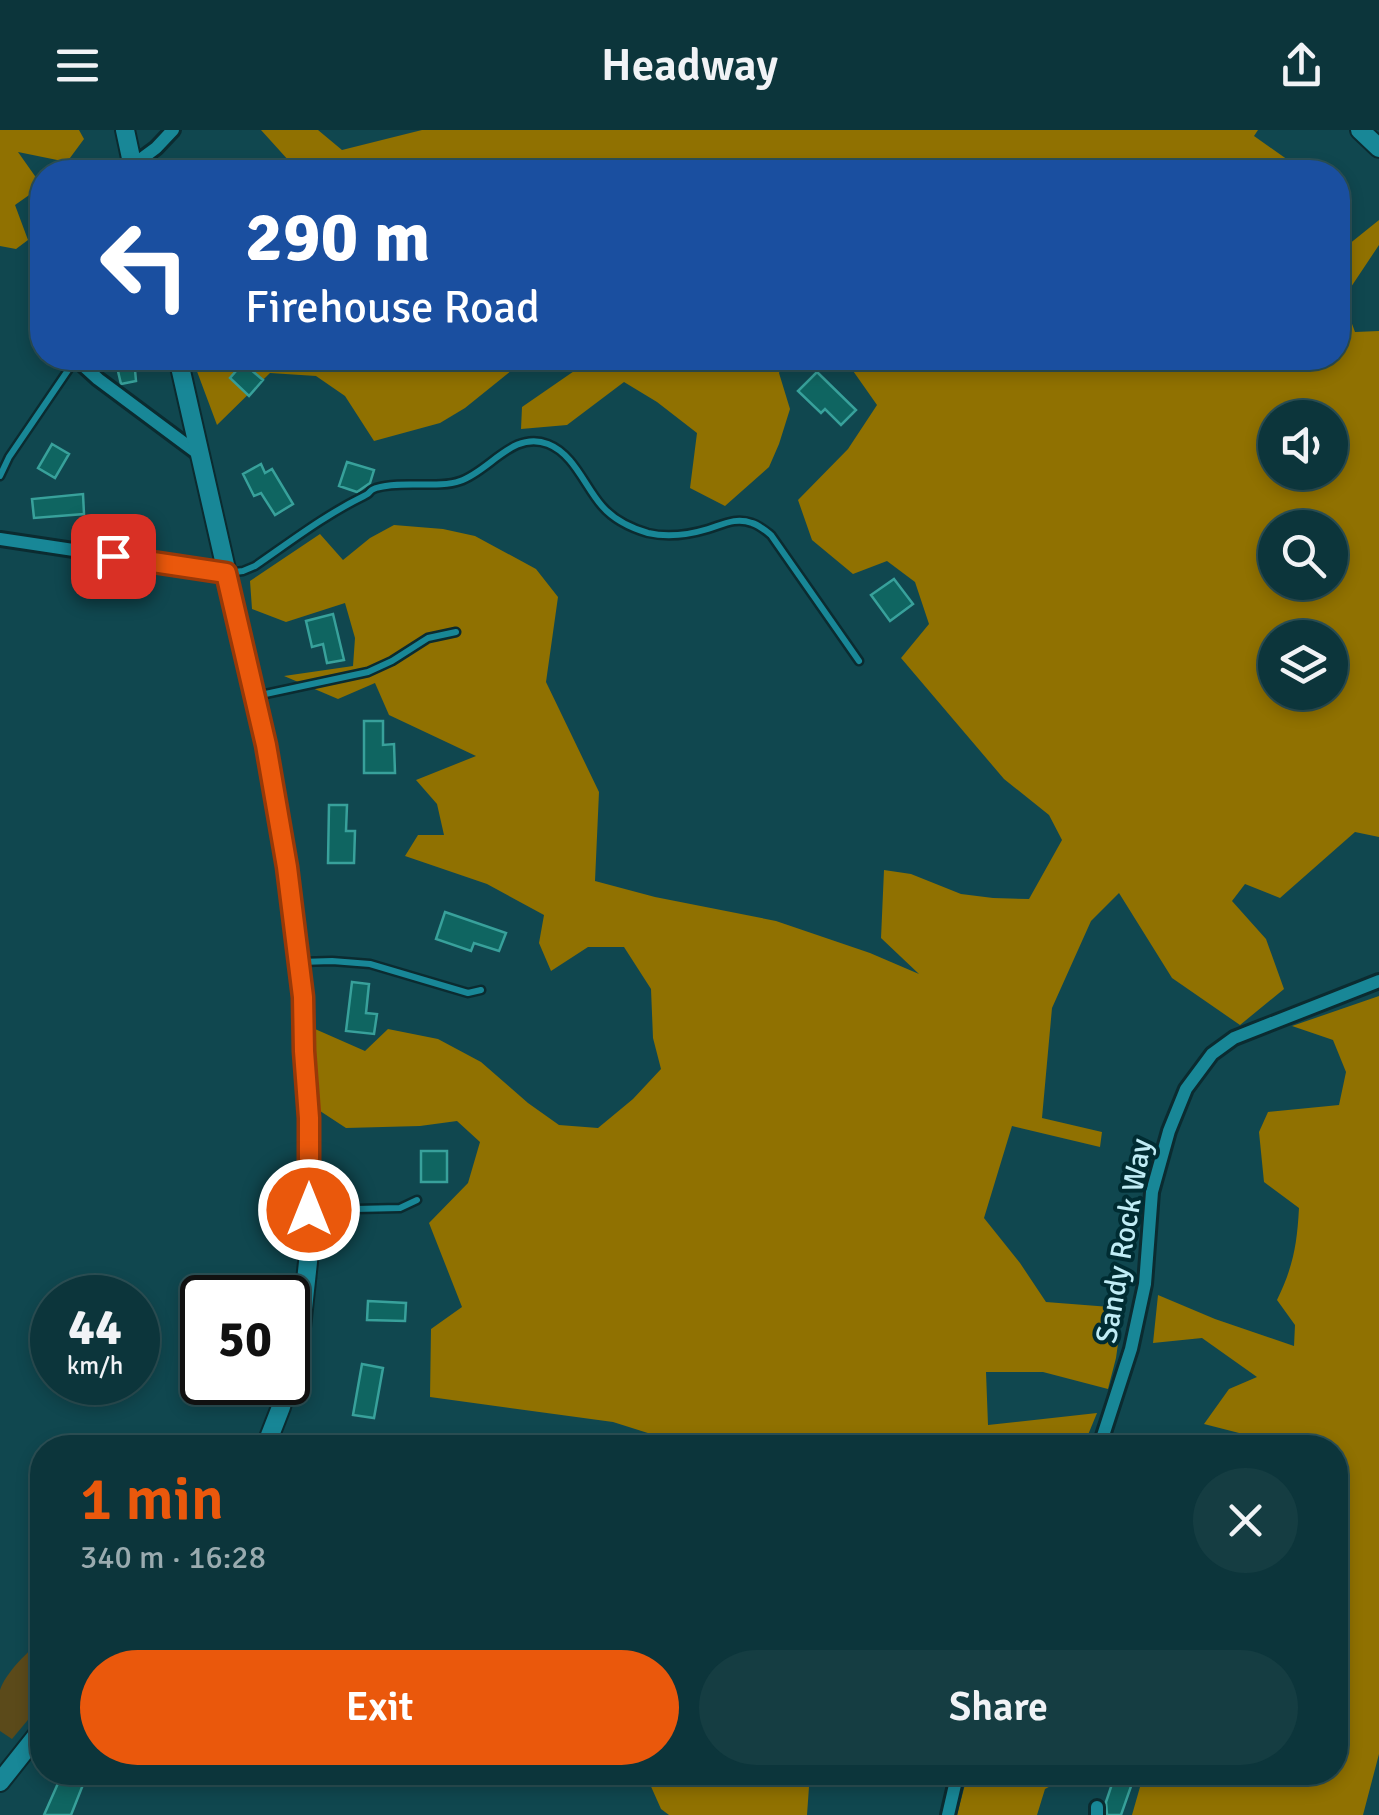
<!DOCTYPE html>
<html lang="en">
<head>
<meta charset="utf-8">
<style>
	:root { --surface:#0c353b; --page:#153d42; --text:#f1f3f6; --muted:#9aabaf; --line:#2c5055; --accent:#ea580c }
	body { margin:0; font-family:Signika,sans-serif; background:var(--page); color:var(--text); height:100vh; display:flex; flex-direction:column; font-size:38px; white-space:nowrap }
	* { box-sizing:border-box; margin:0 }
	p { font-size:32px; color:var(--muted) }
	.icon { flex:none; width:55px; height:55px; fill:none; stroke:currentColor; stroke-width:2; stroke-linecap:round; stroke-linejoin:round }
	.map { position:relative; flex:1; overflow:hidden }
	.sheet { position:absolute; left:30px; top:1305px; width:1318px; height:350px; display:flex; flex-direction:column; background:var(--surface); border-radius:40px; box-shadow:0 5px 15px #0003,0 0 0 2px var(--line) }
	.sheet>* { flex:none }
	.banner { position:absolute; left:30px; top:30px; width:1320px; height:210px; border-radius:40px; box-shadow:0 5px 15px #0003,0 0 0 2px var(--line); background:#1a4fa0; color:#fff; overflow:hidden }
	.buttons { position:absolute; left:1258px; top:270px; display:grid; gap:20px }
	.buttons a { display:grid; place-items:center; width:90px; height:90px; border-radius:50%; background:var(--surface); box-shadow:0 5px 15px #0003,0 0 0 2px var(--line); font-size:50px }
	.speed { position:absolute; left:30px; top:1145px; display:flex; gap:20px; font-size:50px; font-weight:700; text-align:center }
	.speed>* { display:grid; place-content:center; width:130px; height:130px; border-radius:50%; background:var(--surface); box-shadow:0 5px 15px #0003,0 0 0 2px var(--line); line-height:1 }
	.speed small { font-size:25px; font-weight:400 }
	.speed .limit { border:5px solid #111; border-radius:15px; background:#fff; color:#111 }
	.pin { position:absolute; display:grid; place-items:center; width:85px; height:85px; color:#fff; margin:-42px; border-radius:20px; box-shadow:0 5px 15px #0006 }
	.me { position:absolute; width:110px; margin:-55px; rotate:0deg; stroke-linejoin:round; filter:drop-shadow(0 0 8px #0008) }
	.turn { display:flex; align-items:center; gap:35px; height:210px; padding:0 50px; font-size:45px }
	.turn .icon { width:130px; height:130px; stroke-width:2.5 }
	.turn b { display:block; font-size:70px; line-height:85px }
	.round { display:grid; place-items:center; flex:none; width:105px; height:105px; border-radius:52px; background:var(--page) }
	.overview { display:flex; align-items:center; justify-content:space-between; height:170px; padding:0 50px }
	h1 { font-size:60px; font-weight:600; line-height:75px; color:var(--accent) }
	.primary-button { display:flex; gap:20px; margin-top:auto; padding:20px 50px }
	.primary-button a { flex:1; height:115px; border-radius:60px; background:var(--accent); color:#fff; font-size:40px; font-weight:600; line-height:115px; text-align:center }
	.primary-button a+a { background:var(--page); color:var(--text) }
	header { display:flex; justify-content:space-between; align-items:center; height:130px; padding:0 50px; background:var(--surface); font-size:45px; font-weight:600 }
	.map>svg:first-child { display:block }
</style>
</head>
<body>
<header><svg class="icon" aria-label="menu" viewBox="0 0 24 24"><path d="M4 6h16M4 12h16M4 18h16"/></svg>Headway<svg class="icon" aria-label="share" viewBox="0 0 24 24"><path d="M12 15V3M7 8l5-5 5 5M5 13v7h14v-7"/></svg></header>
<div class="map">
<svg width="1379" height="1685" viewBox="0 0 1379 1685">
	<rect width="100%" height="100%" fill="#10474f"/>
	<!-- green -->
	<path fill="#5b4a1a" d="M42,1511V1573L12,1609L0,1601C0,1589 0,1572 0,1560C4,1545 30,1518 42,1511Z"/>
	<!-- forest -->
	<path fill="#907101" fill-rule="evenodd" d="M0,0H79L84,9L67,32L18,22L42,56L15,75L28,110L16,119L0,116Z
		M261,0H318L342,20L422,0H1258L1254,6L1288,30L1286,42H299Z
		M1379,90V115L1343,169L1355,202L1379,201V707L1355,702L1280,768L1245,754L1232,771L1266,809L1284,859L1240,895L1172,848L1119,763L1091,791L1052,878L1042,988L1102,1002L1100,1017L1012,996L984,1088L1020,1133L1046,1172L1123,1178L1116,1228L1108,1259L1043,1242H986L988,1295L1097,1283L1083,1317H679L670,1310L613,1292L430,1267L431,1199L462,1177L429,1093L468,1053L480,1012L457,991L420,996L346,998L317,979L315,899L365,921L388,899L438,909L481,932L528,973L559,995L598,998L633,969L661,939L653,908L651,859L624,817H588L551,841L539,813L544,785L487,754L405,726L418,705H444L437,674L416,650L476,626L389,585L375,553L338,569L284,546L353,536L355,508L345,473L286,492L252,479L250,451L320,404L343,430L370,408L394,395L443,399L475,406L536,439L558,467L546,552L599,662L595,751L655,767L776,791L870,823L919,844L881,808L884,740L911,744L961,764L993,768L1029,769L1062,710L1049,685L1004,649L901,528L929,494L915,452L887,431L853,444L812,410L798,370L848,319L877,275L844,228H1338V123ZM1275,288H1330V342H1275ZM1275,398H1330V452H1275ZM1275,508H1330V562H1275Z
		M192,228H527L465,278L440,293L374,311L345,266L316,246L270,243L217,295Z
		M593,228H784L779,243L790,279L779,314L769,337L725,376L690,358L697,303L657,272L624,252L567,295L521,299L522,277Z
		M1379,866V1624L1363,1685H1132L1144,1643L1335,1642V1318L1260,1317L1243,1304L1204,1294L1229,1259L1257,1247L1202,1208L1153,1213L1158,1165L1215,1189L1294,1216L1295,1195L1277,1170C1293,1137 1297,1115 1299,1078L1264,1052L1259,1002L1268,982L1339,975L1346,942L1333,910L1292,896Z
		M645,1643H810L807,1685H669L661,1679Z
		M968,1643V1642L1075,1643L1045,1659L1037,1685H957Z"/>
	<!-- building -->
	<path fill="#0f6561" stroke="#38a19b" stroke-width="2.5" d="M101,228H137L139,239L135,240L136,251L121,254L117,237L103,240Z
		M243,233L263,250L249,266L230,248Z
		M817,242L856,280L841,295L825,279L821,283L798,261Z
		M52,314L69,324L55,348L38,338Z
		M347,332L374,340L370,353L357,362L339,356Z
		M261,334L265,343L272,339L293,374L275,385L261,363L254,366L243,344Z
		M83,364L84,384L34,388L32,369Z
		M894,449L913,474L890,491L871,465Z
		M333,484L344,530L327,533L323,514L312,517L306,491Z
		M364,591H383V615L394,614L395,643H364Z
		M329,675H347L346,701H355L354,733H328Z
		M445,782L506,803L499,821L474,813L471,821L436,809Z
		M352,852L369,854L366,883L377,884L374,904L346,901Z
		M421,1021H447V1052H421Z
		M368,1171L406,1173L405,1191L367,1190Z
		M362,1234L383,1238L374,1288L353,1285Z
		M63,1642H88L71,1685H44Z
		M1116,1642H1136L1121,1685H1107L1106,1672Z"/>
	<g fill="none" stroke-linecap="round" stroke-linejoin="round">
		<defs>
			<path id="lane" d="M0,346L9,327L75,230
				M227,443L243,441L255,436C290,412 325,385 364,366C373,362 366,362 376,358C402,350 438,359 460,351C490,341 513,300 548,314C574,324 585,357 602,376C614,390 631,398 648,403C669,408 688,405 708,399C724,394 736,387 752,393C759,395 766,401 771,405L859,531
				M256,566L368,542L392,531L428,508L456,502
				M300,832L332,831L370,834L468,863L481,860
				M310,1080L400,1078L417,1070
				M269,1310L296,1318"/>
			<path id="street" d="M133,35L156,18L173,0
				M75,228L98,249L200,325
				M0,409L226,443
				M1099,1318L1131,1219L1145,1154L1152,1062L1169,1001L1186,959L1212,924L1234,908L1379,851
				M948,1685L958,1642
				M1097,1685V1677"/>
			<path id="secondary" d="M125,0L134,42
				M1360,0L1379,18
				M178,228L266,615L287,737L303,867L304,921L309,988L308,1132L300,1207L281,1277L265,1318
				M0,1652L42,1599"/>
		</defs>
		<!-- lane casing -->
		<use href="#lane" stroke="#0b2b30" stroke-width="11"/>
		<!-- street casing -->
		<use href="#street" stroke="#0b2b30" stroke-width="18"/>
		<!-- secondary casing -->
		<use href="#secondary" stroke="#0b2b30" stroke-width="22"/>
		<!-- lane -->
		<use href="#lane" stroke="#188797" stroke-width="6"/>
		<!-- street -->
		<use href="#street" stroke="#188797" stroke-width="12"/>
		<!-- secondary -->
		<use href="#secondary" stroke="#188797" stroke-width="18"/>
	</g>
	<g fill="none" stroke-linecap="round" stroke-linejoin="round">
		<defs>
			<path id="route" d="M113,426L226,443L266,615L287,737L303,867L304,921L309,988V1080"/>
		</defs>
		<!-- route casing -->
		<use href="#route" stroke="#983908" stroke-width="25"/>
		<!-- route -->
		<use href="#route" stroke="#ea580c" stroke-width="18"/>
	</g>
	<g text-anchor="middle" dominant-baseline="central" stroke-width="8" stroke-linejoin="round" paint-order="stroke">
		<!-- street labels -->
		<g font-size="30" fill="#c0ecf5" stroke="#002c32">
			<text transform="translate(1124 1111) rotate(-80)">Sandy Rock Way</text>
		</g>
	</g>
</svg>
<div class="buttons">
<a><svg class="icon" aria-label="sound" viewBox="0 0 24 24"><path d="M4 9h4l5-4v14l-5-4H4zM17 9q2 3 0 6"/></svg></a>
<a><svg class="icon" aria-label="search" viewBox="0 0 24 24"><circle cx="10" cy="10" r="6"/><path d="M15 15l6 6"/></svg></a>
<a><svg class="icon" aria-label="layers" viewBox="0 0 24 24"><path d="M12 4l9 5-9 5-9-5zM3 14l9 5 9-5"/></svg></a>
</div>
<div class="speed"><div>44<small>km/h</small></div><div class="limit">50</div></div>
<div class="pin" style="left:113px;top:426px;background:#d93025"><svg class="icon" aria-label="arrive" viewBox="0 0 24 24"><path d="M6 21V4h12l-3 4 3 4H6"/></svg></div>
<svg class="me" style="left:309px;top:1080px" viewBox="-20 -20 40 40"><circle r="17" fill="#ea580c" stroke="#fff" stroke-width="3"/><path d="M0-11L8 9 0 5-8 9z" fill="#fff"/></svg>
<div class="banner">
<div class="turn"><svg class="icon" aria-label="left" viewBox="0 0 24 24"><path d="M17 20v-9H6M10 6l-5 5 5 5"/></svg><div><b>290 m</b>Firehouse Road</div></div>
</div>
<section class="sheet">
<div class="overview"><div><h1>1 min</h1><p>340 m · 16:28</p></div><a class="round"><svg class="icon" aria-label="close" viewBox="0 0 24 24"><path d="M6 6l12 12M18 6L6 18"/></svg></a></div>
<div class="primary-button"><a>Exit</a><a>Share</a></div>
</section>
</div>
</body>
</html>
